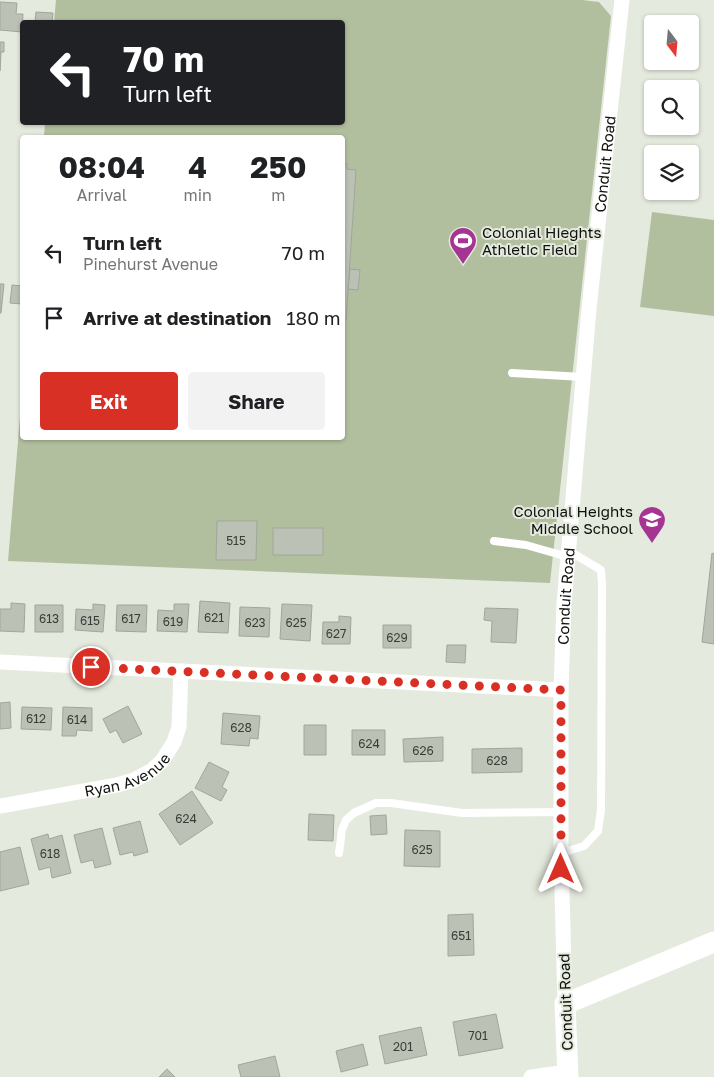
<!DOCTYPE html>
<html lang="en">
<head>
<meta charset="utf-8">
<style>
	:root { --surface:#fff; --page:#f2f2f2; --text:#202124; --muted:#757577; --accent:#d93025 }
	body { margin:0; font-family:"Golos Text",sans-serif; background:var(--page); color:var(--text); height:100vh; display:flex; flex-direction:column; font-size:19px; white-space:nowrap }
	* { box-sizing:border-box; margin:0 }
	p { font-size:16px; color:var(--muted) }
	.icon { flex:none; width:28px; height:28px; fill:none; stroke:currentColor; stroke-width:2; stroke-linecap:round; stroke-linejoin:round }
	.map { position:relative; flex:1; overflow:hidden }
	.details { position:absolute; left:20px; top:135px; width:325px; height:305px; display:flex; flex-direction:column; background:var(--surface); border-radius:5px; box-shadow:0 1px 4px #0004 }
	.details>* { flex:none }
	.guide { position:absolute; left:20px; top:20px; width:325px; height:105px; border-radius:5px; box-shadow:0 1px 4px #0004; background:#202124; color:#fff; overflow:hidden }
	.needle { width:32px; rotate:164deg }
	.tools { position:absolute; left:644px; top:15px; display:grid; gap:10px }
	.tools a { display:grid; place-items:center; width:55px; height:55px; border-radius:5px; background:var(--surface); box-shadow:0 1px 4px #0004; font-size:25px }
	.pin { position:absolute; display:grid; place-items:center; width:42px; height:42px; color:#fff; margin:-21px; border:2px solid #fff; border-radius:50%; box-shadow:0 1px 5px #0007 }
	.me { position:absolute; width:55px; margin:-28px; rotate:0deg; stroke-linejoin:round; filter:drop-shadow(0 0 4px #0008) }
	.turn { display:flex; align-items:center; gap:18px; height:105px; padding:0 20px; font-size:22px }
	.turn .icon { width:65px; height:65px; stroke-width:2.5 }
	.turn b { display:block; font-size:35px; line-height:42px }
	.eta { display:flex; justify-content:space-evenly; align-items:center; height:85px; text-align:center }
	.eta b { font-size:30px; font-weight:700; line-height:35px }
	.button { display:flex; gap:10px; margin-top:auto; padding:10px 20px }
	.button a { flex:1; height:58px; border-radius:5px; background:var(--accent); color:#fff; font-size:20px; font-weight:700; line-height:58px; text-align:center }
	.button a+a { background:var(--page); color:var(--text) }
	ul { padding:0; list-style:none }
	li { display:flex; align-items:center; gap:15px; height:65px; padding:0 20px }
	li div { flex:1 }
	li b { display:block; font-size:19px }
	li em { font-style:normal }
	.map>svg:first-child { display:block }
</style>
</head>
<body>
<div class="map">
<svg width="714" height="1077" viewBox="0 0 714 1077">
	<rect width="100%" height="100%" fill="#e5eade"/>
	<!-- green -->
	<path fill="#b2bf9e" d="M56,0H582L599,2L611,16L550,583L8,561L22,393V438H342V138L44,137L45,123L342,122V22H54Z
		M652,212L714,220V316L640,307Z"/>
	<!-- building -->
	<path fill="#bcc1b6" stroke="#a1a69b" d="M0,2L17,3L16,14H23L22,32L0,30Z
		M36,12L53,13L52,22H35Z
		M0,42H4V52H1L0,71Z
		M342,164H347V169L356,170L346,320H342Z
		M350,269L360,270L358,290L348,289Z
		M0,284H4L1,313H0Z
		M12,285L22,286V304L10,303Z
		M217,521H257L256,560H216Z
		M273,528H323V555H273Z
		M712,553L714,554V644L702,642Z
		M200,601L230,603L228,633L198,632Z
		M11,603L25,604L24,632L0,631V609H11Z
		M93,604L105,605L103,632L75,630L76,609L93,610Z
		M174,604H189L187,632L157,631L158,610L174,611Z
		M282,604L312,605L310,641L280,639Z
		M35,605H63V632H35Z
		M117,605H147L146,632L116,631Z
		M240,607L270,608L269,637L239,636Z
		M485,608L518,609L516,643L491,642L492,621L484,620Z
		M339,616L351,617L350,644H322L323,622H339Z
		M383,625H411V648H383Z
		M447,645H466L465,663L446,662Z
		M10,702L11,728L0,729V703Z
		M128,706L142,734L123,743L116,730L110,733L103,719Z
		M22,707L52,708L51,730L21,729Z
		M63,707L92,708V731L77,730L76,736H62Z
		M223,713L260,716L258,739L250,738L249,746L221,744Z
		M304,725H326V755H304Z
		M352,730H385V755H352Z
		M443,737V761L404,762L403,739Z
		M522,748V772L472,773V749Z
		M209,762L229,772L222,787L227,790L221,801L195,788Z
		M192,791L213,823L180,845L159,814Z
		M309,814L334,815L333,841L308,840Z
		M386,815L387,834L371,835L370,816Z
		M140,821L148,852L134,856L133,852L120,855L113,828Z
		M102,828L111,864L95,868L93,860L81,863L74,835Z
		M405,830L440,831V867L404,866Z
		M48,834L49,839L62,835L71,873L52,878L50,867L39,870L31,839Z
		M20,847L29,884L0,891V852Z
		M473,914L474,955L448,956V915Z
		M496,1014L503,1048L459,1056L453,1022Z
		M421,1027L427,1055L385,1064L379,1036Z
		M363,1044L368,1065L341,1072L336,1051Z
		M275,1056L280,1077H241L238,1065Z
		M167,1069L175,1077H159Z"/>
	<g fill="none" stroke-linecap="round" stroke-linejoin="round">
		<!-- lane -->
		<path stroke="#fff" stroke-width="8" d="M512,373L583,377
			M494,541L526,545L568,557
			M339,853L342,830L346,820L354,813L376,803H391L462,813L561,812
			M561,853L584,846L598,831L601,810L602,584L601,570L569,551"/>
		<!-- street -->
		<g stroke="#fff" stroke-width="15">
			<path d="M0,662L561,690"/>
			<path id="s1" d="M0,806L117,785L134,780L151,771L162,761L174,742L179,727L181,671"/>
			<path id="s2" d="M565,1004L561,853V690L564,604L589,309L622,0"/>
			<path d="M531,1077L568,1072"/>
		</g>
		<!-- secondary -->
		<path stroke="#fff" stroke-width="21" d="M568,1077L565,1004L714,942"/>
	</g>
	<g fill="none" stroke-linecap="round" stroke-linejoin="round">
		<!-- route -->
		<path stroke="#d93025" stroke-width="9" stroke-dasharray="0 16.2" d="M91,667L561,690V869"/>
	</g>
	<!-- icons -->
	<defs>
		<symbol id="stadium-pin" viewBox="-11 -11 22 30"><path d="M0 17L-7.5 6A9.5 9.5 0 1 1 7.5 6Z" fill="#a43592" stroke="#e5eade"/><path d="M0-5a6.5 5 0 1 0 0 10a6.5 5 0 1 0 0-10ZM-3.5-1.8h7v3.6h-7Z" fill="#fff"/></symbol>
		<symbol id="school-pin" viewBox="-11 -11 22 30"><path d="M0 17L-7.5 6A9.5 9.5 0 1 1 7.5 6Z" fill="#a43592" stroke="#e5eade"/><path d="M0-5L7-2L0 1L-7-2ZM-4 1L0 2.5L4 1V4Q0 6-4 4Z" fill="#fff"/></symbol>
	</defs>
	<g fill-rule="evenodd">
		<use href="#stadium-pin" x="447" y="225" width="32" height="43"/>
		<use href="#school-pin" x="636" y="504" width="32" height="43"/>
	</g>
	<g text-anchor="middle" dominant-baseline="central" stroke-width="4" stroke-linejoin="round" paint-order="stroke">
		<!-- number labels -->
		<g font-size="12" fill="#3a3d37">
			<text x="236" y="540">515</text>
			<text x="214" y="617">621</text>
			<text x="49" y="618">613</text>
			<text x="131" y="618">617</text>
			<text x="90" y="620">615</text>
			<text x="173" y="621">619</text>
			<text x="255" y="622">623</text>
			<text x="296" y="622">625</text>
			<text x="336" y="633">627</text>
			<text x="397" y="637">629</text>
			<text x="36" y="718">612</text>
			<text x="77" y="719">614</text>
			<text x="241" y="727">628</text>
			<text x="369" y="743">624</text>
			<text x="423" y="750">626</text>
			<text x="497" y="760">628</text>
			<text x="186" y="818">624</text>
			<text x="422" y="849">625</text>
			<text x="50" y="853">618</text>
			<text x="461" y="935">651</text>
			<text x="478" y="1035">701</text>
			<text x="403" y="1046">201</text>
		</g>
		<!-- street labels -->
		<g font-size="15" fill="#0f110d" stroke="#e5eade">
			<text stroke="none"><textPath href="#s2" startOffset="842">Conduit Road</textPath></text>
			<text stroke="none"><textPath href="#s2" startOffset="408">Conduit Road</textPath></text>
			<text stroke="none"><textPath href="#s1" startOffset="132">Ryan Avenue</textPath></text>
			<text transform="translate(565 1002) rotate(-92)">Conduit Road</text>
		</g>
		<!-- poi labels -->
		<g font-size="15" fill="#0f110d" stroke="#e5eade" text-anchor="start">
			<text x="482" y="232">Colonial Hieghts<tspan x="482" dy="17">Athletic Field</tspan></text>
			<text x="633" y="511" text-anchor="end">Colonial Heights<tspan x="633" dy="17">Middle School</tspan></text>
		</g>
	</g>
</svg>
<div class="tools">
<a><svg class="needle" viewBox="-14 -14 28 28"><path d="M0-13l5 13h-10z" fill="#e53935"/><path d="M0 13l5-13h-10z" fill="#757577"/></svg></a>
<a><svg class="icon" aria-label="search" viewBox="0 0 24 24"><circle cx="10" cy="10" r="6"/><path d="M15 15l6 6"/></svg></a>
<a><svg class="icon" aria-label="layers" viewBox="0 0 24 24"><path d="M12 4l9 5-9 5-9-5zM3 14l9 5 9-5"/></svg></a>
</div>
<div class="pin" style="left:91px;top:667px;background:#d93025"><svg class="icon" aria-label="arrive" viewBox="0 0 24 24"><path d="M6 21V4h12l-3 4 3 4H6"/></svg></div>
<svg class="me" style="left:561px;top:869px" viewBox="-20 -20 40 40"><path d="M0-17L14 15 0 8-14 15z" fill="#d93025" stroke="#fff" stroke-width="4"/></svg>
<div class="guide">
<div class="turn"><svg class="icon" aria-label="left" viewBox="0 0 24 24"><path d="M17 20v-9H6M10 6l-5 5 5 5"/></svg><div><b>70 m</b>Turn left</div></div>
</div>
<section class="details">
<div class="eta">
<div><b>08:04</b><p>Arrival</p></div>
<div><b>4</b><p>min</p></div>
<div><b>250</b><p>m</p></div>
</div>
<ul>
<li><svg class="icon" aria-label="left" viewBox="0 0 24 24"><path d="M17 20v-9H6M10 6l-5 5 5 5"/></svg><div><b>Turn left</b><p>Pinehurst Avenue</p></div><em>70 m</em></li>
<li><svg class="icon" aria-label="arrive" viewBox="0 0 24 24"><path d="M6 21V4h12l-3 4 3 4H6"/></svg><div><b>Arrive at destination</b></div><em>180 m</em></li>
</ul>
<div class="button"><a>Exit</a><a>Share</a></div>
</section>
</div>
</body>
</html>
